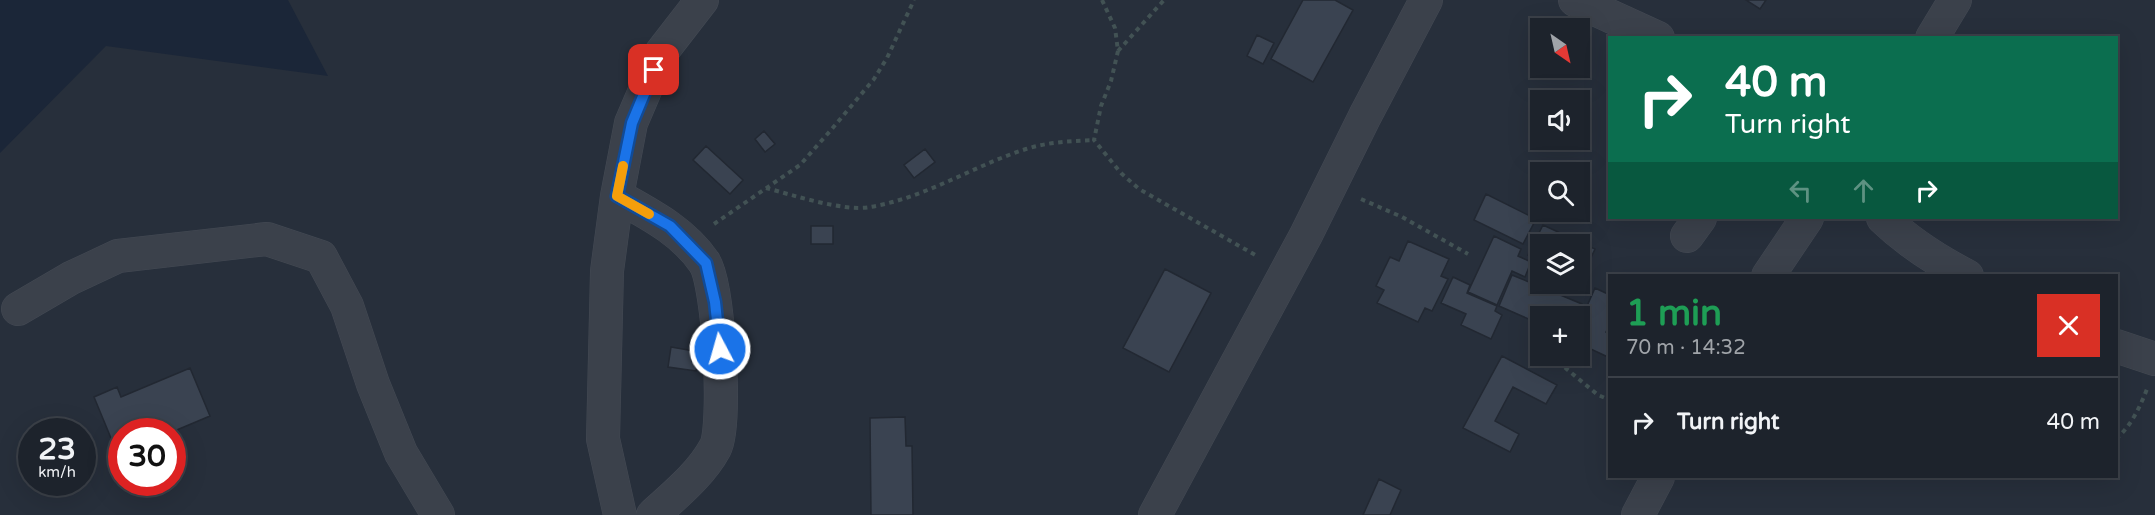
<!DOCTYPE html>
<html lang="en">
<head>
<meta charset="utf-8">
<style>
	:root { --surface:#1d232c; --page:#252b34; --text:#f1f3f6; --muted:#a0a4a9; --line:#3b4048 }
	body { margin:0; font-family:"Varela Round",sans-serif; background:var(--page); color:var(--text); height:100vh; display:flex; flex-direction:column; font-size:22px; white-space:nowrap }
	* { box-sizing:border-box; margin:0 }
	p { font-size:20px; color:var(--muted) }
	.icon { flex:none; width:33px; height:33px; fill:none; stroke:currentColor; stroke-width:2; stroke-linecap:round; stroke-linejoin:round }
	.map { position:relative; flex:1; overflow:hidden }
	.sheet { position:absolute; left:1608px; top:274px; width:510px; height:204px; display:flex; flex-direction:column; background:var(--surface); border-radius:0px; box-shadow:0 6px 24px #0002,0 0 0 2px var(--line) }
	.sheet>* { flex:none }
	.top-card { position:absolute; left:1608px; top:36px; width:510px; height:183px; border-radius:0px; box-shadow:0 6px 24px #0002,0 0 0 2px var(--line); background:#0b6e4f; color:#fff; overflow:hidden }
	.needle { width:39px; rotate:146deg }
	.tools { position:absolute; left:1530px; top:18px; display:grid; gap:12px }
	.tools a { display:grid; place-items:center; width:60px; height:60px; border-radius:0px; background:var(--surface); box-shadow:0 6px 24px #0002,0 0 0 2px var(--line); font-size:30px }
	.speed { position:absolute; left:18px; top:418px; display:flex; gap:12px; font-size:30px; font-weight:700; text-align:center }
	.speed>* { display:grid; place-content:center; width:78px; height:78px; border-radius:50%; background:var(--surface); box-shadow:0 6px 24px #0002,0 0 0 2px var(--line); line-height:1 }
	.speed small { font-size:15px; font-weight:400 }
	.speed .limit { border:9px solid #d22; background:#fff; color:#111 }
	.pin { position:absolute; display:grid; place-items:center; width:51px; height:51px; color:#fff; margin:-26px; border-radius:12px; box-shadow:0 3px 9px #0006 }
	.me { position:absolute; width:66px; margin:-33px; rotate:354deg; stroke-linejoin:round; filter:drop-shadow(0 0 4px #0008) }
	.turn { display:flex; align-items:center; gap:21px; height:126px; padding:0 18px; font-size:27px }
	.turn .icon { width:78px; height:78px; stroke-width:2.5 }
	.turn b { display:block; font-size:42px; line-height:51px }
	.lanes { display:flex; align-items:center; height:57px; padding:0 18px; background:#0003; justify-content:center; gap:30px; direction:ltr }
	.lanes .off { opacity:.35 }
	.round { display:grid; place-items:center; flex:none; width:63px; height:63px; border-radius:0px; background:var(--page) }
	.head { display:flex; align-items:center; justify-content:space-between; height:102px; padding:0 18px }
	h1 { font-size:36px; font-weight:800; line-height:45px; color:#1e9e55 }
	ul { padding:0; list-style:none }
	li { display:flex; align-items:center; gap:18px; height:90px; padding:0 18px; border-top:2px solid var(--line) }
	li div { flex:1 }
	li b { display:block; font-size:22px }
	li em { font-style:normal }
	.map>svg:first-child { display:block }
</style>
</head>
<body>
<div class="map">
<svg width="2155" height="515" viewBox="0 0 2155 515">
	<rect width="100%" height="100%" fill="#272f3b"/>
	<!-- water -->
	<path fill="#1b2638" d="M0,0H288L328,76L106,46L0,153Z"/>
	<!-- building -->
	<path fill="#3a4351" stroke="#222832" stroke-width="1.5" d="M1303,0H1335L1353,10L1313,82L1271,59Z
		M1746,0H1766L1760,9Z
		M1257,35L1274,43L1263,64L1247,56Z
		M764,131L775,144L765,152L755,139Z
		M706,146L743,180L730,194L693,160Z
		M925,149L935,162L914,178L904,165Z
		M1486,194L1536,219L1523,244L1474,220Z
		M1543,225L1595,249L1581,279L1580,244H1540V260L1528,255Z
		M811,226H833V244H811Z
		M1494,236L1521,249L1518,256L1531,262L1525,277L1512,271L1497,305L1468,292Z
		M1408,241L1449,259L1441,276L1448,279L1432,311L1425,308L1418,322L1377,303L1384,290L1376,286L1390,257L1399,261Z
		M1165,269L1211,293L1169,372L1123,348Z
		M1512,275L1582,304L1577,316H1540V324L1499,306Z
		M1453,277L1470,285L1467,293L1497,306L1495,311L1502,315L1491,339L1461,325L1466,314L1441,303Z
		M1595,288L1610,295V325L1606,332L1610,333V358L1580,344V322Z
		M671,347L700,352L696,371L668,367Z
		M1502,356L1557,385L1546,404L1513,387L1495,421L1519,434L1510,452L1463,428Z
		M190,368L210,416L172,432H122V454L118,455L94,397L117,387L121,397Z
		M905,417L906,446H912L913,515H871L870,418Z
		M1379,479L1401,490L1390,515H1363Z"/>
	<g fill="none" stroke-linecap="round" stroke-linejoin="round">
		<defs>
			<path id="minor" d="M1575,0L1658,38
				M1932,38L1955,0
				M617,196C649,214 683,231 704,262C719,283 727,426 715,448C701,474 675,495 653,515
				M1883,218C1908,242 1936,260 1967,276
				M1687,236L1700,218
				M1768,276L1807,218
				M18,309L71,278L118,256L267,239L321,257L347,306L373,384L401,453L438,515
				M2116,346L2155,359
				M620,515L603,439L607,271L617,196L631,123L661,53L702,0
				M1155,515L1306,235L1365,116L1426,0
				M1638,515L1658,477"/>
		</defs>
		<!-- minor casing -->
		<use href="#minor" stroke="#444a54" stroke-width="34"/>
		<!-- path -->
		<path stroke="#425254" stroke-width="4" stroke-dasharray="4.5 4.5" stroke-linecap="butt" d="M1102,0L1115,28L1118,51L1111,81L1101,106L1094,140L1121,173L1139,189L1257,256
			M1118,51L1164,0
			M766,188C793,195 844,212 870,207C925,198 973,166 1026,149C1048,142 1071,141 1094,140
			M1361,199L1402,217L1468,254
			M714,224L800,165L831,130L874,79L887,58L914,0
			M1540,347V348
			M1551,356L1598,395L1610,400
			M2116,439C2131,426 2140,407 2147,389"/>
		<!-- minor -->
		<use href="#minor" stroke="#3b414b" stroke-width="33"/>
	</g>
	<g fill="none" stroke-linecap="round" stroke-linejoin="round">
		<defs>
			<path id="route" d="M654,70L632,123L617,196L670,226L706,263L715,302L720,349"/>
		</defs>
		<!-- route casing -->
		<use href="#route" stroke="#114b97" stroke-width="15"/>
		<!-- route -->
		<use href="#route" stroke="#1a73e8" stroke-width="10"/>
		<!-- slow -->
		<path stroke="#f59e0b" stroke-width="10" d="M623,166L617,196L649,214"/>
	</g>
</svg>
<div class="tools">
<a><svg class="needle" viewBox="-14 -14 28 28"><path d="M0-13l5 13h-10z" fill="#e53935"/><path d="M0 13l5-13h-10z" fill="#a0a4a9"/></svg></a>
<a><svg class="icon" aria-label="sound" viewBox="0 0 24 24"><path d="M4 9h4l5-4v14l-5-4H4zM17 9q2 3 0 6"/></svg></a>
<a><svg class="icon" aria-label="search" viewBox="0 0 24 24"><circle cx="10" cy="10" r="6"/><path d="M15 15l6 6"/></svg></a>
<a><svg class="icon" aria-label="layers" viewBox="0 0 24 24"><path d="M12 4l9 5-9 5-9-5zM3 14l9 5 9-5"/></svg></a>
<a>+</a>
</div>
<div class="speed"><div>23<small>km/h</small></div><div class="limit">30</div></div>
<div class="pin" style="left:654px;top:70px;background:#d93025"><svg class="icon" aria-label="arrive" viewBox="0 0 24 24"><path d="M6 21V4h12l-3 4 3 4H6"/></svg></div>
<svg class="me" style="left:720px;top:349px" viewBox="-20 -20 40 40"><circle r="17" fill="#1a73e8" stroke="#fff" stroke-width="3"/><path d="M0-11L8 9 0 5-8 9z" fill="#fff"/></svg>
<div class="top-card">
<div class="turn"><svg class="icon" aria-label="right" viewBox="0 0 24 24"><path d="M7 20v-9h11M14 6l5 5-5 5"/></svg><div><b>40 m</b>Turn right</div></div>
<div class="lanes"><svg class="icon off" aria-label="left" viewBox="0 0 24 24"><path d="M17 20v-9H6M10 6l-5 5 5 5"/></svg><svg class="icon off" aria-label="ahead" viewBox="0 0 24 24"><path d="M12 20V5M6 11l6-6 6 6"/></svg><svg class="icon" aria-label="right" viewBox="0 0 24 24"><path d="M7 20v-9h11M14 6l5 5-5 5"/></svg></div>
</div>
<section class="sheet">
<div class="head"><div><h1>1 min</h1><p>70 m · 14:32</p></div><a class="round" style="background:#d93025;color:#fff"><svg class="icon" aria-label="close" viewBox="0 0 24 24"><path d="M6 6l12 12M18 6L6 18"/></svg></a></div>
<ul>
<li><svg class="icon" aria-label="right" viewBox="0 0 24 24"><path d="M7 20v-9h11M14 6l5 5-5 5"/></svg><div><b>Turn right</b></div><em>40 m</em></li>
</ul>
</section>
</div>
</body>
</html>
